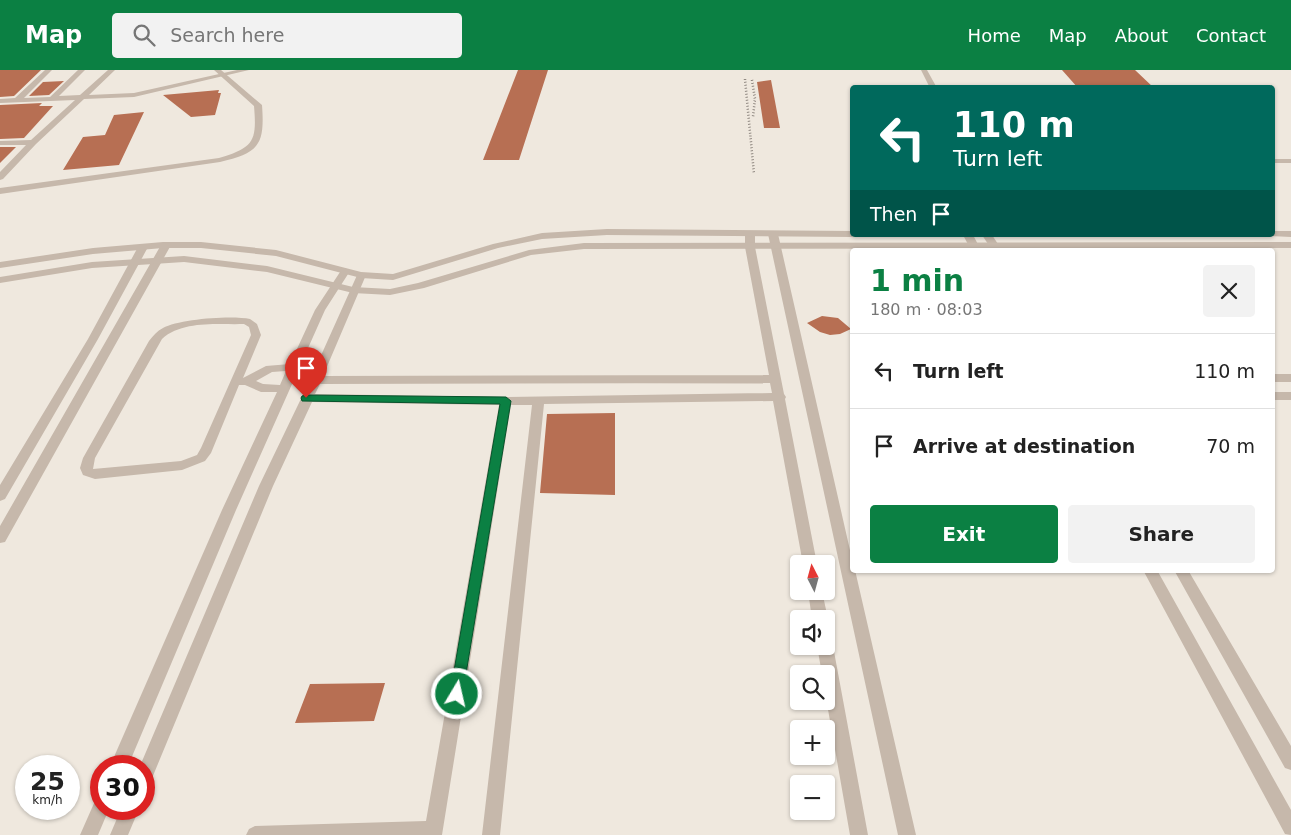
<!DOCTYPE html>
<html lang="en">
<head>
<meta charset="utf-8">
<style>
	:root { --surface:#fff; --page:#f2f2f2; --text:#222; --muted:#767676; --line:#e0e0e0; --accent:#0b8043 }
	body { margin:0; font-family:"DejaVu Sans",sans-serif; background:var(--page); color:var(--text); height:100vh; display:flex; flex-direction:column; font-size:19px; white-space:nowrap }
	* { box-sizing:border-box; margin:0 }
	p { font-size:16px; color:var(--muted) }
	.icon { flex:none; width:28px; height:28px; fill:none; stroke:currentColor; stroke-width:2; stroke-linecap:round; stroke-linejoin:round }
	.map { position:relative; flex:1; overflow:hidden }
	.panel { position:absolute; left:850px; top:178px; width:425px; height:325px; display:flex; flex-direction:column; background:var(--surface); border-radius:5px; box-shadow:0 1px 4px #0004 }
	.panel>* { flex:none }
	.guide { position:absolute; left:850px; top:15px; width:425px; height:152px; border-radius:5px; box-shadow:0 1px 4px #0004; background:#00695c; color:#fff; overflow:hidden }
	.needle { width:32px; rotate:354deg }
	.tools { position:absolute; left:790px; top:485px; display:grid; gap:10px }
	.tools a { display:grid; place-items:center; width:45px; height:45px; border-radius:5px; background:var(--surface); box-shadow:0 1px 4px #0004; font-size:25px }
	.speed { position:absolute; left:15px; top:685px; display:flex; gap:10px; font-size:25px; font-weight:700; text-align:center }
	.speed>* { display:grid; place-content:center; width:65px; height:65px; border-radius:50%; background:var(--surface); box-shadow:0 1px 4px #0004; line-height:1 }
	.speed small { font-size:12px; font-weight:400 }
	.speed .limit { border:8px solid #d22; background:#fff; color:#111 }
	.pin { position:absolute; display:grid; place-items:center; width:42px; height:42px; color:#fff; margin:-51px -21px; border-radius:50% 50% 50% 0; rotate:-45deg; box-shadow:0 0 5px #0007 }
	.pin .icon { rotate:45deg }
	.me { position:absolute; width:55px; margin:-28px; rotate:9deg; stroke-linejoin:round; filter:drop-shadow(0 0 4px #0008) }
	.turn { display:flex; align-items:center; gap:18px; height:105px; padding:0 20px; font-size:22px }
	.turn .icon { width:65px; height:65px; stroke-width:2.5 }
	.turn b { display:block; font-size:35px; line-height:42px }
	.then { display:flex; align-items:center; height:48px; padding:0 20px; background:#0003; gap:10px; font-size:19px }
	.round { display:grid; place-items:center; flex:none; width:52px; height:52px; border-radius:5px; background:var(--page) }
	.head { display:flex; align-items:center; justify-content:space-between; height:85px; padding:0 20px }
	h1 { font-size:30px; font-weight:800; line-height:38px; color:var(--accent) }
	.cta { display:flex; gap:10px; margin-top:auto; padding:10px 20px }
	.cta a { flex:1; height:58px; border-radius:5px; background:var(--accent); color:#fff; font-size:20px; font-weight:800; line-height:58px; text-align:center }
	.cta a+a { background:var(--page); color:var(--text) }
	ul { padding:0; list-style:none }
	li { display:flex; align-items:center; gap:15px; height:75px; padding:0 20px; border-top:1px solid var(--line) }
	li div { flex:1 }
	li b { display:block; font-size:19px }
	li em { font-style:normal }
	header { display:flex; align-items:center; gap:30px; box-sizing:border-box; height:70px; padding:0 25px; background:var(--accent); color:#fff }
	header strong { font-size:24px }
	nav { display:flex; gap:28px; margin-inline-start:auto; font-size:18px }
	.search { width:350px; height:45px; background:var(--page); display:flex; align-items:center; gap:12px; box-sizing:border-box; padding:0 18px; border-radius:5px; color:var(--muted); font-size:19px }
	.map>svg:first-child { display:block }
</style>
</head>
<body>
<header>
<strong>Map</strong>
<div class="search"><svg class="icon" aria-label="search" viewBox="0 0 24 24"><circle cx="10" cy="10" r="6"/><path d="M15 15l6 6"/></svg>Search here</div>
<nav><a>Home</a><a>Map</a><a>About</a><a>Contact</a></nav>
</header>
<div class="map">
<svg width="1291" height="765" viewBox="0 0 1291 765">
	<rect width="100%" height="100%" fill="#efe8de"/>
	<!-- building -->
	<path fill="#b76f53" d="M0,0H41L14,26L0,27Z
		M518,0H548L519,90H483Z
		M1062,0H1135L1154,18H1078Z
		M771,10L780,58H764L757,12Z
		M64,11L49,25L29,26L43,12Z
		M219,20L218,23H221L215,45L191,47L163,25Z
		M42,33L39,36H53L24,68L0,69V35Z
		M144,42L119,95L63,100L83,67L105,65L114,45Z
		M0,77H16L0,93Z
		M822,246L838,248L851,259L840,264L830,265L820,262L807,253Z
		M615,343V425L540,423L547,344Z
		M385,613L374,651L295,653L310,614Z"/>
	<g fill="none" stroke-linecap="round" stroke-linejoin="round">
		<!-- minor -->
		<path fill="#c6b8ab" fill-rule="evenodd" d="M45,0H52L24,28L50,27L78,0H85L59,26L80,25L108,0H115L89,25L134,23L237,0H249L134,27L84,29L36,74L3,109L0,110V102L26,75H0V71L31,70L75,30L0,33V29L15,28Z
			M921,0H927L937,18H930Z
			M1272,89H1291V93H1272Z
			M750,161L755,164V177L784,324L786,327L785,329L817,494H803L773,331L544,334L500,765H482L532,335H511L442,765H246L249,759L255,756L426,751L499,335L312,332L273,416L150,713L144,715V696H140L259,416L310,310L358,203H364L366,205L323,306L769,305L745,177V164ZM770,313L772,323L506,327L315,324L320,314Z
			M773,161L778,164L852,489V500H855L916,765H898L768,164Z
			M963,165H973L981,180H971Z
			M982,165H992L1002,180H992Z
			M166,172L171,175L5,472L0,473V456L161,175Z
			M143,174L148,177L98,269L5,429L0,431V415L88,269L138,177Z
			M345,198L350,201L325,240L236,440L128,696H110L222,440L277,322H261L245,315H239L211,383L205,391L182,400L95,409L83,405L80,398L83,388L149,271C153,266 157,261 163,258C179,249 232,245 250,249L257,254L261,265L243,308L266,296L290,294L315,240L342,199ZM244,254L249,257L251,265L201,378L197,385L181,391L93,399L95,388L162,269C183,250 219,255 244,254ZM286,301L280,315L263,314L256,311L272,302Z
			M1272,304H1291V312H1272Z
			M1272,322H1291V330H1272Z
			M1143,500H1157L1291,740V765L1285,764Z
			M1174,500H1188L1291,676V700L1285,698Z
			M808,521H822L828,549L826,552V549H812Z
			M826,570L830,571L833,576L868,765H850L826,628V604H822L817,576H826Z
			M101,728V739H109L98,765H80L95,731Z
			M121,739H139L128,765H110Z"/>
		<!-- tertiary -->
		<path fill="#c6b8ab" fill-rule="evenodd" d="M214,0H221L262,35C265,75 259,83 220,92L0,124V118L219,88C254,78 257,71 254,36Z
			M607,159L852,161V165H856L852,167L607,165L542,169L498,178L393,210L361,208L276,186L201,178H163L93,184L0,198V192L93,178L163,172H201L276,180L361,202L393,204L493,174L542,163Z
			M1272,161H1291V167L1269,166L1272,165Z
			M1291,172V178L584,179L531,185L424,218L390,225L353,223L267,202L184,192L92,198L0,213V207L92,192L184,186L267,196L353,217L390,219L418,213L529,180L584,173Z"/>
		<!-- rail -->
		<path stroke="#352d29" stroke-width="2.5" stroke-dasharray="0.5 2.5" stroke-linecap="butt" d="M745,9L754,104
			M752,10L755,29L753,47"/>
	</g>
	<!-- route -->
	<path fill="#0b8043" stroke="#07532c" d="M306,325L506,327L511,331L462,628L457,630L452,628L450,624L500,334L302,331L301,328L302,326Z"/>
</svg>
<div class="tools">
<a><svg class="needle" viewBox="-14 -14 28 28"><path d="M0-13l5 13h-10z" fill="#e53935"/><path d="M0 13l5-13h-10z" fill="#767676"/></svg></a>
<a><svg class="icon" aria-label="sound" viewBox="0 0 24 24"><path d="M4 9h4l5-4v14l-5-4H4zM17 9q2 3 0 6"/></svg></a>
<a><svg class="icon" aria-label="search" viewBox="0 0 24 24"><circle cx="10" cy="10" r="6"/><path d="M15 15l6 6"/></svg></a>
<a>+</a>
<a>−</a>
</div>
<div class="speed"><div>25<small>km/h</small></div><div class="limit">30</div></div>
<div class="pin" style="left:306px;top:328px;background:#d93025"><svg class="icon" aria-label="arrive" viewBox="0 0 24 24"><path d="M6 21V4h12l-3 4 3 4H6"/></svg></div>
<svg class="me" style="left:457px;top:624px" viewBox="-20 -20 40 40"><circle r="17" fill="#0b8043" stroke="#fff" stroke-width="3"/><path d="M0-11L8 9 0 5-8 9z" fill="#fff"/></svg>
<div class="guide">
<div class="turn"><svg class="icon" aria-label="left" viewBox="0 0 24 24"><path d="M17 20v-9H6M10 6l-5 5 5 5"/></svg><div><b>110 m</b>Turn left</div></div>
<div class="then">Then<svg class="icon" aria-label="arrive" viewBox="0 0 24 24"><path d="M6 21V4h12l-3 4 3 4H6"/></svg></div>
</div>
<section class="panel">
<div class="head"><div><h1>1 min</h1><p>180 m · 08:03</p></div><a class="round"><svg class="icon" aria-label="close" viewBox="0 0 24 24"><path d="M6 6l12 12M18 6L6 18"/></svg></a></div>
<ul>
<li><svg class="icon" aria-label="left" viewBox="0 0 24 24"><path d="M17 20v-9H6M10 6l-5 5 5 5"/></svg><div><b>Turn left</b></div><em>110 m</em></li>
<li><svg class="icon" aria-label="arrive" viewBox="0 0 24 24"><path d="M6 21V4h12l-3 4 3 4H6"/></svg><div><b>Arrive at destination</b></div><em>70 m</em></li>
</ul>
<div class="cta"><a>Exit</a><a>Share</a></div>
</section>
</div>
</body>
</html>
